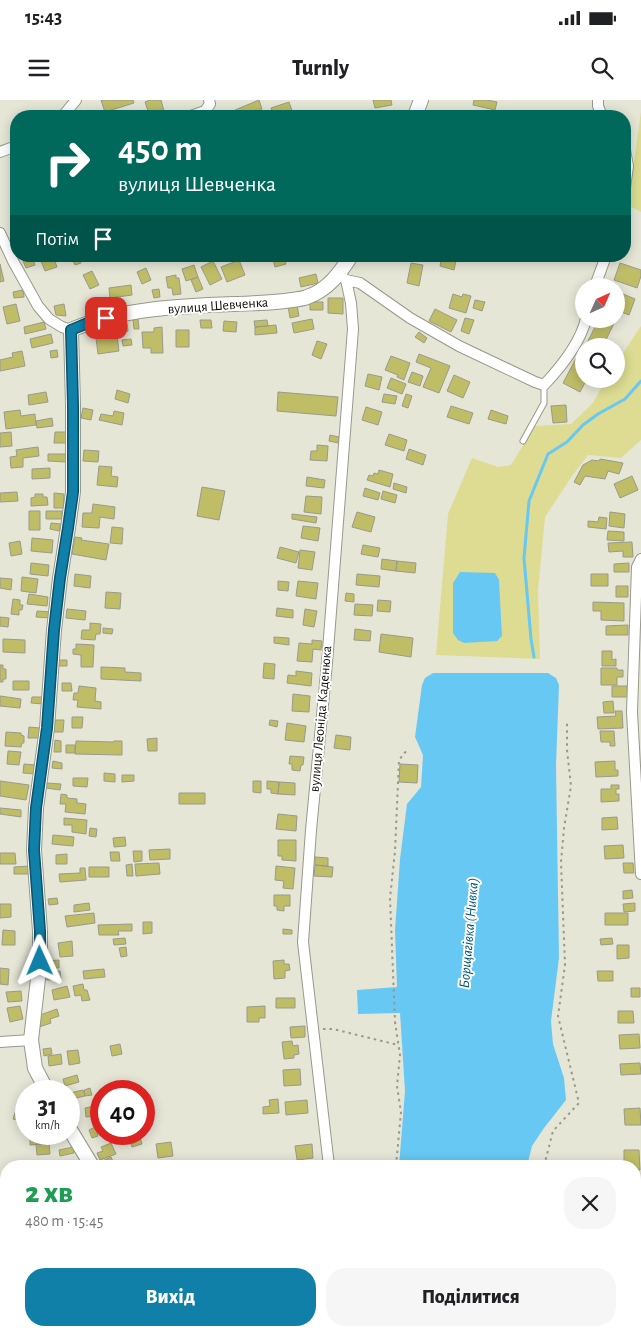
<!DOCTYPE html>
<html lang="uk">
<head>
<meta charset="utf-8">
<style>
	:root { --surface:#fff; --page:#f6f6f6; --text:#202124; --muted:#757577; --accent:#1080a8 }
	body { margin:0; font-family:"Alegreya Sans",sans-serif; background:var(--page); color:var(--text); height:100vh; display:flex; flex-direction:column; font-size:19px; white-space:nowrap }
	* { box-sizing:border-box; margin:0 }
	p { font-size:16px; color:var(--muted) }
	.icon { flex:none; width:28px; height:28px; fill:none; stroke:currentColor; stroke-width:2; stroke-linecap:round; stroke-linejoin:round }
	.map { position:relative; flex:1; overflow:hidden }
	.sheet { position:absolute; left:0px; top:1060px; width:641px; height:176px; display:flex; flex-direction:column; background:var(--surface); border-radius:20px 20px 0 0; box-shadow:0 2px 12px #0003 }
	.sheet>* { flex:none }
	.top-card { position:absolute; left:10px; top:10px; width:621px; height:152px; border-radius:20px; box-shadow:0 2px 12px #0003; background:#00695c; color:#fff; overflow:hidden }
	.needle { width:32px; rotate:45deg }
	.controls { position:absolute; left:575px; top:178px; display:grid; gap:10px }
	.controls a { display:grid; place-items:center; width:50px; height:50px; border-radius:50%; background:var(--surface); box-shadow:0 2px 12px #0003; font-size:25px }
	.speed { position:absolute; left:15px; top:980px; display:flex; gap:10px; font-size:25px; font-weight:700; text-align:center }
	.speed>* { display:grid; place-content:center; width:65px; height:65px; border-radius:50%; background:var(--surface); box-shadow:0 2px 12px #0003; line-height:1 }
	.speed small { font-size:12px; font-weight:400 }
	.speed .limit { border:8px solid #d22; background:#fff; color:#111 }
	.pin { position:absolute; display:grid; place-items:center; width:42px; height:42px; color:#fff; margin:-21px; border-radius:10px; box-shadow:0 2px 8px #0006 }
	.me { position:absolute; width:55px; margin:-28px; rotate:359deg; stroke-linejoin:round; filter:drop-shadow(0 0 4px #0008) }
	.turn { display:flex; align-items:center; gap:18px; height:105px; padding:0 25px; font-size:22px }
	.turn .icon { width:65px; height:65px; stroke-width:2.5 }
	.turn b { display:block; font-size:35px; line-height:42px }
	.then { display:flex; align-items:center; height:48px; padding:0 25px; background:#0003; gap:10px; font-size:19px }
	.round { display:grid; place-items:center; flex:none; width:52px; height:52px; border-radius:20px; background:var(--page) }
	.overview { display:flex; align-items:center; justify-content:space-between; height:85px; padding:0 25px }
	h1 { font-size:30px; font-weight:800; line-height:38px; color:#1e9e55 }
	.button { display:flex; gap:10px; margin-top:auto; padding:10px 25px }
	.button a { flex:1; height:58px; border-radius:20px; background:var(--accent); color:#fff; font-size:20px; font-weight:800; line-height:58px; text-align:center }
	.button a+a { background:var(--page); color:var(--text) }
	.status { display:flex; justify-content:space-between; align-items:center; height:35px; padding:0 25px; background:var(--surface); direction:ltr }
	.status svg { height:14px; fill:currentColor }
	header { display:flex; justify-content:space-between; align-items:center; height:65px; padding:0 25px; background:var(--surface); font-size:22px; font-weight:800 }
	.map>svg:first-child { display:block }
</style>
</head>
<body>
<div class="status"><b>15:43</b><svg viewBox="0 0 49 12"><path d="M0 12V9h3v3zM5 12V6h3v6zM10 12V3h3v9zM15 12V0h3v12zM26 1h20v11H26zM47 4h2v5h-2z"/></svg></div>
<header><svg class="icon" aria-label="menu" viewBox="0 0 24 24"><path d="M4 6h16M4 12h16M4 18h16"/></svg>Turnly<svg class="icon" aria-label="search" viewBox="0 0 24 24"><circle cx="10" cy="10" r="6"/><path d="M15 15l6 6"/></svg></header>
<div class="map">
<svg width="641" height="1236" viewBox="0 0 641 1236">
	<rect width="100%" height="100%" fill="#e6e6d7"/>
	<!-- green -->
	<path fill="#dddc92" d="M641,11V112L628,105Z
		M641,226V340L621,358L588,355L572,376L545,417L538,490L540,559L436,555L448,414L472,358L498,367L511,365L535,326L571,324L592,304L607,279H616V264Z"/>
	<!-- water -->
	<path fill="#68c8f4" d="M460,472L495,473L499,480L502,536L497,541L464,543L458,540L453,533V483Z
		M433,573H548L556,578L559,585L556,665L559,858L551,921L553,944L564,978L566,1000L544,1028L532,1046L527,1066H399L405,991L400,913L358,914L357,890L397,887L395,830L400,759L407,704L421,687L423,655L415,637L422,585L425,578Z
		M409,1230H509L510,1236H410Z"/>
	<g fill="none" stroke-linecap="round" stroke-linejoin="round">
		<!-- stream -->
		<path stroke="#68c8f4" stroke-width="3" d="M534,557L531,539L524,458L529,401L548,354L567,342L583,325L598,314L625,299L641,281"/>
	</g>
	<!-- building -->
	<path fill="#bfbd66" stroke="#9a9a8c" d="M101,0H133L134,3L105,12Z
		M150,0H161L164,11L149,14L145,2Z
		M259,0L262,9L245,16H238L235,10Z
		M373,0H391L392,5L375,8Z
		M474,0H487L497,2L495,10L473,5Z
		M289,2L294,16H274L271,8Z
		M39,156H53L57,167L45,171Z
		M78,156L81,163L75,165L71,157Z
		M272,156H284L286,164L275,167Z
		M307,156H327V158L307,160Z
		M442,156H457L454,170L440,166Z
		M32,157L35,165L26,168L23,161Z
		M239,160L245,175L227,182L221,167Z
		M213,161L222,179L210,185L201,167Z
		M411,163L423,165L419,186L407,183Z
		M620,163L641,170V176L637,188L614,180Z
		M0,164L4,181L0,182Z
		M194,165L198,177L186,181L182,169Z
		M146,168L151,180L142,184L137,172Z
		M92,171L99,185L90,189L83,175Z
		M316,174L318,183L301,187L299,178Z
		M176,175V178H179L181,194L173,195L172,188H168L166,177Z
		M198,177L203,189L196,192L191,180Z
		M131,185L132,195L110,198L109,188Z
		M159,189L160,197L154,198L152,190Z
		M23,190L24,197L14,198L13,192Z
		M616,191L635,199L629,215L616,210Z
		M453,194L462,197L463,194L471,196L466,213L449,208Z
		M328,198H343V214L328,213Z
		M475,200L485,202L482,211L473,208Z
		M310,202H323V210H310Z
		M16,204L20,221L7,224L3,207Z
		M64,204L66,216L56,215L54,206Z
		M297,205L299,216L290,218L288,206Z
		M435,209L457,220L451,232L429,221Z
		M616,217H617L603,246H594L587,243L599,219H616Z
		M465,218L474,220L469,234L461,231Z
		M138,219L139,229H134L133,220Z
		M312,219L314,229L294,233L292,223Z
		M200,220H211L212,228H201Z
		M267,220L268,226L255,227L254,221Z
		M224,221L237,222L236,232L223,231Z
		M44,222L46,229L25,234L24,227Z
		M127,223L128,231L123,232L121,224Z
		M276,225L277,233L255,235V227Z
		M162,227L163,253H151V248H143L142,232H154V228Z
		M176,230H189V247H176Z
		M419,232L427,238L424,243L415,237Z
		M51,234L53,243L32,248L30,239Z
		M117,236L119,251L98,254L96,238Z
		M131,239L132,245L123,246L122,240Z
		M317,241L327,244L321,259L312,255Z
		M583,245L584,246V279H587L580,292L563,283Z
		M57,250L58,257L51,258L50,251Z
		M22,251L25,266L0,271V260L13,257L12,253Z
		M419,254L450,266L439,293L423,287L431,268L416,262Z
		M391,256L410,263L404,280L397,277L398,275L385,270Z
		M412,272L423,276L420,286L408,282Z
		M368,274L382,277L379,290L365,286Z
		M454,275L470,282L463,298L447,291Z
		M391,278L406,284L402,294L387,288Z
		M117,290L130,294L128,303L115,299Z
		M46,292L48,302L29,305L28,295Z
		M278,292L338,297L336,316L277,311Z
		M384,294L397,296L395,304L382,302Z
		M406,294L412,296L408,308L402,306Z
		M566,305L567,322L553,323L551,306Z
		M451,306L473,313L469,324L447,317Z
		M366,307L382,312L378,325L362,320Z
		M83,308L93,310L91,320L81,318Z
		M20,310L21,316L35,314L36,325L6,329L4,312Z
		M491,310L508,316L506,324L488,319Z
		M114,311L124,313L122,325L99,320L101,314L113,316Z
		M52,318L53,326L37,328L36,321Z
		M11,332L12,346L0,347V333Z
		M55,332H67V343H54Z
		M389,334L407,340L404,351L385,345Z
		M330,335L339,337L338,343L329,341Z
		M317,345L328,346L327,361L310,360L311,351H317Z
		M38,347L39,356L23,358V367L11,368L10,357L17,356L16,350Z
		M409,349L426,355L423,365L406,359Z
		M84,350L99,351L98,362L83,361Z
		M48,354H66V362L48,361Z
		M600,359L623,363L619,374L608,371L605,379L585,376L580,385L574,382L583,365L592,360L599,361Z
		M99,366L112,367L111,376L118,377L117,387L97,385Z
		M50,368V378L32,379V369Z
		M379,370L393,374L390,387L367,380L369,375L373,376L374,373L378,374Z
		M632,376L638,390L620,398L614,384Z
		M307,377L325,380L324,388L306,386Z
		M394,383L407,387L406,393L393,389Z
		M202,387L225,391L219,420L197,416Z
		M365,388L380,393L378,400L363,396Z
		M383,391L397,395L395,403L381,399Z
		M17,392L18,401L0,402V393Z
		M54,393L64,394L63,408H54Z
		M35,394H43V397H47L48,405L31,406V398L35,397Z
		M306,396L322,397L321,414L304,412Z
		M93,404L115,407L114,419L100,417L99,428L82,427L83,413H92Z
		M29,411H40V430H29Z
		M46,411H62V419H46Z
		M357,412L375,417L371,432L352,427Z
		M610,412L625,414L624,428L609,426Z
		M292,414L317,417L316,423L292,419Z
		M599,417L607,418L606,429L588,427V421L598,422Z
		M51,423L61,424L59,431L50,429Z
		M303,426L320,428L318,441L301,438Z
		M112,427L123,428L122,444L110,443Z
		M608,431L624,432V441L607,440Z
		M75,437L82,438L81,440L109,444L106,460L72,454Z
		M32,438L53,440L52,453L31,451Z
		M20,441L22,454L11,456L9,443Z
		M632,442L633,457H623V451L609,452L608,443Z
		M363,445L380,448L378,457L361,454Z
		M280,447L299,452L296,463L277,458Z
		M300,450L315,452L312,470L298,468Z
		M382,459L397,461L396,471L381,469Z
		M397,461L416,463L415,473L396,471Z
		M31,463L49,465L48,476L30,474Z
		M629,463V472H614V464Z
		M75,474L91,476L90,488L74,486Z
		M357,474L380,476L379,487L356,485Z
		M591,474H608V486H591Z
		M22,477L38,479L36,493L21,491Z
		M0,478L12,479L11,490L0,488Z
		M278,481L289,482L288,491L278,490Z
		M298,481L318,483L316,499L296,496Z
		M616,486H628V497H616Z
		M106,492L121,493L120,509L105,508Z
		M346,493L354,494V502L345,501Z
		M29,494L48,497L47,506L27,504Z
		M13,499L20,500V505H23L22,510H19V515L11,514Z
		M378,500L391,501L390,512L377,511Z
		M593,502L624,503V521L601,520V511H593Z
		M355,504L373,505L372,516L354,515Z
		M277,508L293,510V518L276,516Z
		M67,509L86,511L85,520L66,518Z
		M305,509L317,511L314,527L303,525Z
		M37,511L51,512V518L36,517Z
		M0,517L9,518L8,527L0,526Z
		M90,523L101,524L100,534H96L95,540L81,539L82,530H90Z
		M628,525V535H606V526Z
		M103,528L113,529L112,534L103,533Z
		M355,529L371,531L370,541L354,540Z
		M381,534L413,538L411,557L379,552Z
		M274,537L289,538V545L274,543Z
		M3,539L25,540V553L3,552Z
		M312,540L322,541L321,550L313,549L312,562L297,561L299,543L312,544Z
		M76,544L94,545L93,567H81V555L73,554V549H76Z
		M602,551H612V560L616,559V566H602Z
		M58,560H67V566H58Z
		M264,563L275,564L274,579L263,578Z
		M0,565H3V569H6V579H3V582H0Z
		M101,567L125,568V572L141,573V581L101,579Z
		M601,568H617V570H623V577H617V585H601Z
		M296,571L312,573L311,586L287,583L288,575L296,576Z
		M13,581H29V590H13Z
		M62,583H71L72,591H62Z
		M79,586L96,588L95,601L101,602V609L77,607L78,600H73L74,593H78Z
		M612,586H627L628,597H612Z
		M293,594L310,596L309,612L292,611Z
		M0,596L21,599L20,608L0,606Z
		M32,597H43V604L31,603Z
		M613,601L614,613H604L603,602Z
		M615,611H622L623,628L598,629L597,617L616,616Z
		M72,617H83L82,628H72Z
		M55,620H64L63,632H54Z
		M270,620L278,621L277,627L269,625Z
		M287,623L306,626L304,642L285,640Z
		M29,627L40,628V638H28Z
		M600,631H614L615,646H610V642H601Z
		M6,632L21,633V635L24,636V643H22L21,647L5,646Z
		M336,635L351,637L350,650L334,648Z
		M157,638V651H148L147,639Z
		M55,640L61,641V652H54Z
		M76,641L114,642V641H122V655L75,654Z
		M66,645H75V653H66Z
		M8,651L21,652L19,665L7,664Z
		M290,656L304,657L303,665H301L300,671L292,670V664H289Z
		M53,661L62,663V669L52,668Z
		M615,661V670H618V676L596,677L595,662Z
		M24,664L36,665L35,674L23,673Z
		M400,664L418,665L417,683L399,682Z
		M104,673L115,674V682L104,681Z
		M122,675H134V681L122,682Z
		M73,678H88L87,687L73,686Z
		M0,681L29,685L26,700L0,696Z
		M253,681H261V693L253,692Z
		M267,681L279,682L278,694L271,693V689H267Z
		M279,682L295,683V695L278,694Z
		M47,683L61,684L60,690L46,688Z
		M611,685H619V689H616V694H619V701L601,702V689H611Z
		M179,693H205V704H179Z
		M61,694L67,695V698L77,699V703L86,704L85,714L65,712L66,704H60Z
		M0,708L21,710V717L0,714Z
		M278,714L297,716L296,731L276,729Z
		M617,717L618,729L602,730V718Z
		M64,718L87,720L86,734L72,732V725H64Z
		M90,728L97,729L96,737L89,736Z
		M53,735L74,737L73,746L52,744Z
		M125,737L126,746L114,747L113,738Z
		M278,740H296V761L282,760V756H278Z
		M623,745L624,758L605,759L604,746Z
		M170,749V759L150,760L149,750Z
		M133,751H142V761L134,762Z
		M110,752H119L120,761H111Z
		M0,753H15L16,764H0Z
		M67,754V764H56V755Z
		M315,757L328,758V766L315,765Z
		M159,763L160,774L136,776L135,764Z
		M623,763H633L634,773H624Z
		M132,764L133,776H127L126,765Z
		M315,765L333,767L332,777L314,776Z
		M30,766V774H14V767Z
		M276,766L295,768L293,789L283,788L284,781L275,780Z
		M89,767H109V777H89Z
		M80,768H85L86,780L60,782L59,774L80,773Z
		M632,790L633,798L623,799V791Z
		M274,795H290V806H284V811L277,810V806H274Z
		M57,798L58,804L49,805L48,799Z
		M89,803L90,810L74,812V805Z
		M635,803V811L624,812L623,804Z
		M0,804H11V817L0,818Z
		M94,813L95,823L67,827L65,816Z
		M605,813H628V825H605Z
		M143,822H152V833L143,834Z
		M132,824V831H118L119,835H99L98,825Z
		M283,829L292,830V834H283Z
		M3,830L15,831V845H2Z
		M125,838L126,844L114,845L113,839Z
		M612,838L613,844L601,845L600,839Z
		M72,841L73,856L60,857L58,843Z
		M617,845H629V858L617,859Z
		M126,847L127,856L121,857L119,848Z
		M59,860V868H47L46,861Z
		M284,860V864H289L290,870L285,871V878L274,879L273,861Z
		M0,868L9,869L8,885L0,884Z
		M104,869L105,877L84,879L83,871Z
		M47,871H60L61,879L47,880Z
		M597,871H613V881H598Z
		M83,884L84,890H87L90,900L82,901L81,895L75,896L73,886Z
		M67,886L70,897L54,900L52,890Z
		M631,888H640V897H631Z
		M21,891L22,901L8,902L6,892Z
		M276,898H295V908H276Z
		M20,906L23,919L10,922L7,908Z
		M265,906V918H259V922H247V907Z
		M57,909L59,916L50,919L51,923L39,927L40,915Z
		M618,911H633L634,923H618Z
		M305,926V937L291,938L290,927Z
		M639,934L640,948L620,949L619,935Z
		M292,941L293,946L298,945L299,954L294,955V958L284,959L282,942Z
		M120,944L122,954L112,956L110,946Z
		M51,948L52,954L44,956L43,949Z
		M78,950L80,963L69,965L67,951Z
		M61,954L62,964L49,966L48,956Z
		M640,963L641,974L621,975L620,964Z
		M300,969L301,985L284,986L283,970Z
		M77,975L79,982L65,986L63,979Z
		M90,988L92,995L85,996L84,990Z
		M83,990L85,996L72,999L70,993Z
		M278,999L279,1013L263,1014V1007L270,1006L269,1000Z
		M307,1000L308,1013L286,1015L285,1002Z
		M18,1004L26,1007V1016L25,1022L13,1019Z
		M101,1005V1020L96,1021V1016L86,1017L85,1008Z
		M640,1008L641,1025H625L624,1009Z
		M95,1027L98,1036L92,1038L89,1030Z
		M35,1034H45V1044L30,1045V1037H35Z
		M120,1034H139L142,1044L132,1047L130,1042L123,1044Z
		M171,1042L173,1056L158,1058L156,1044Z
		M49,1043L50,1054L37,1055L36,1044Z
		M111,1043L116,1054L100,1060L97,1053L103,1051L101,1047Z
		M312,1044L313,1058L297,1060L295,1046Z
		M73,1047L74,1053L60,1056L59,1050Z
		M624,1050H639L640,1070H635V1066H624Z
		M111,1057L115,1066H100L98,1063Z
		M635,1097H641V1115H635Z
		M639,1135H641V1156H639Z
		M635,1175L641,1176V1189L636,1188L637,1183H635Z
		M638,1219L641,1220V1236L635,1234Z
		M75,1230H93V1236H75Z
		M166,1230L167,1236H146V1231Z
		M332,1230H343V1236H332Z
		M105,1231H112V1236H100V1234H105Z"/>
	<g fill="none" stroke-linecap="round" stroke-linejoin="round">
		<defs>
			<path id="lane" d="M523,341L544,303V285"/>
			<path id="street" d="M598,0V6L602,16
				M63,16L76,0
				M191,16L205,11L210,4L209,0
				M625,50L628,66L625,88
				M0,52L16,46
				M0,133L13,161L38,206L49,219L62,227L71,230
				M346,180L360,183L410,218L459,246L535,282L544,285C561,267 580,244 586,219
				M595,186L606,156
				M641,459L637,467L632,612L641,774
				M0,942L31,940
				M329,1066L303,842L311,730L327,563L353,229L351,203L346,180L339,174
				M347,1230L348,1236"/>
			<path id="secondary" d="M415,16L421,0
				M47,991L35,968L31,940L40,861V831L34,750L36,708L47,628L54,530L60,478L68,428L73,392V305L71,230C121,208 181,206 236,204C255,203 274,203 292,200C297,199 303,199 307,197C328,190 340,173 351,156
				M69,1028L92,1066
				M135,1230L136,1236"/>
		</defs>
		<!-- lane casing -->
		<use href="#lane" stroke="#99998b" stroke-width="7"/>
		<!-- street casing -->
		<use href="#street" stroke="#99998b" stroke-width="12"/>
		<!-- secondary casing -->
		<use href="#secondary" stroke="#99998b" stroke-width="16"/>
		<!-- path -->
		<path stroke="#98988c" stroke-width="2" stroke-dasharray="2.5 4" stroke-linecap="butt" d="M323,929H333L398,945
			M396,1066L401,1012L397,986L400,955L395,922L390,798L395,751L399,660L407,650
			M544,1066L553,1031L579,1003L558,916L565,865L561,762L564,728L571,686L567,650V620
			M406,1230L407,1236"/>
		<!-- lane -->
		<use href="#lane" stroke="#fff" stroke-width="5"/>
		<!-- street -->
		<use href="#street" stroke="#fff" stroke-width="10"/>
		<!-- secondary -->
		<use href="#secondary" stroke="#fff" stroke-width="14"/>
	</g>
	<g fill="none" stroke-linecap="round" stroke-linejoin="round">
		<defs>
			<path id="route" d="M40,861V831L34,750L36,708L47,628L54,530L60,478L68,428L73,392V305L71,230L90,222L106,218"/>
		</defs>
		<!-- route casing -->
		<use href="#route" stroke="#0a536d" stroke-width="12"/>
		<!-- route -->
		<use href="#route" stroke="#1080a8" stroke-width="9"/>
	</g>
	<g text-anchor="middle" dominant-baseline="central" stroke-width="4" stroke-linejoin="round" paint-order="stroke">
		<!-- street labels -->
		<g font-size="14" fill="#0d0d08" stroke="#fff">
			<text transform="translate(218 206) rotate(-4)">вулиця Шевченка</text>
			<text transform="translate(321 619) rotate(-85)">вулиця Леоніда Каденюка</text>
		</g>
		<!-- water labels -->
		<g font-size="15" font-style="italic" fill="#005471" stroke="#fff">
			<text transform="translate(469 833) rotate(-85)">Борщагівка (Нивка)</text>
		</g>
	</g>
</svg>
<div class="controls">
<a><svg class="needle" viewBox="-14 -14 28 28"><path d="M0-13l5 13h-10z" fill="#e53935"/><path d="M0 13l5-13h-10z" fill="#757577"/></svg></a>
<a><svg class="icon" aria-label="search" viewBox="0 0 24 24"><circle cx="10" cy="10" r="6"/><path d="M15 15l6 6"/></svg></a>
</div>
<div class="speed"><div>31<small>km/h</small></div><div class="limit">40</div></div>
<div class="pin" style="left:106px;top:218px;background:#d93025"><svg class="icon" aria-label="arrive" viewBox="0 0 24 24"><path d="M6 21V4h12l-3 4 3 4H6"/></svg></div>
<svg class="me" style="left:40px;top:861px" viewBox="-20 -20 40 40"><path d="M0-17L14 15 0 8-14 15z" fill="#1080a8" stroke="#fff" stroke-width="4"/></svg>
<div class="top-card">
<div class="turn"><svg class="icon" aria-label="right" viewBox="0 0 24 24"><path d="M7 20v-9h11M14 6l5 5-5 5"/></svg><div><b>450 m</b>вулиця Шевченка</div></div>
<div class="then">Потім<svg class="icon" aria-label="arrive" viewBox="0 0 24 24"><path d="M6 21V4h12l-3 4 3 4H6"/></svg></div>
</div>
<section class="sheet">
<div class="overview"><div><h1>2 хв</h1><p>480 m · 15:45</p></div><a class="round"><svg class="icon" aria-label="close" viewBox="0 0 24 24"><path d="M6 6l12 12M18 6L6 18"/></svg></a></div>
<div class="button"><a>Вихід</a><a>Поділитися</a></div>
</section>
</div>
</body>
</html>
